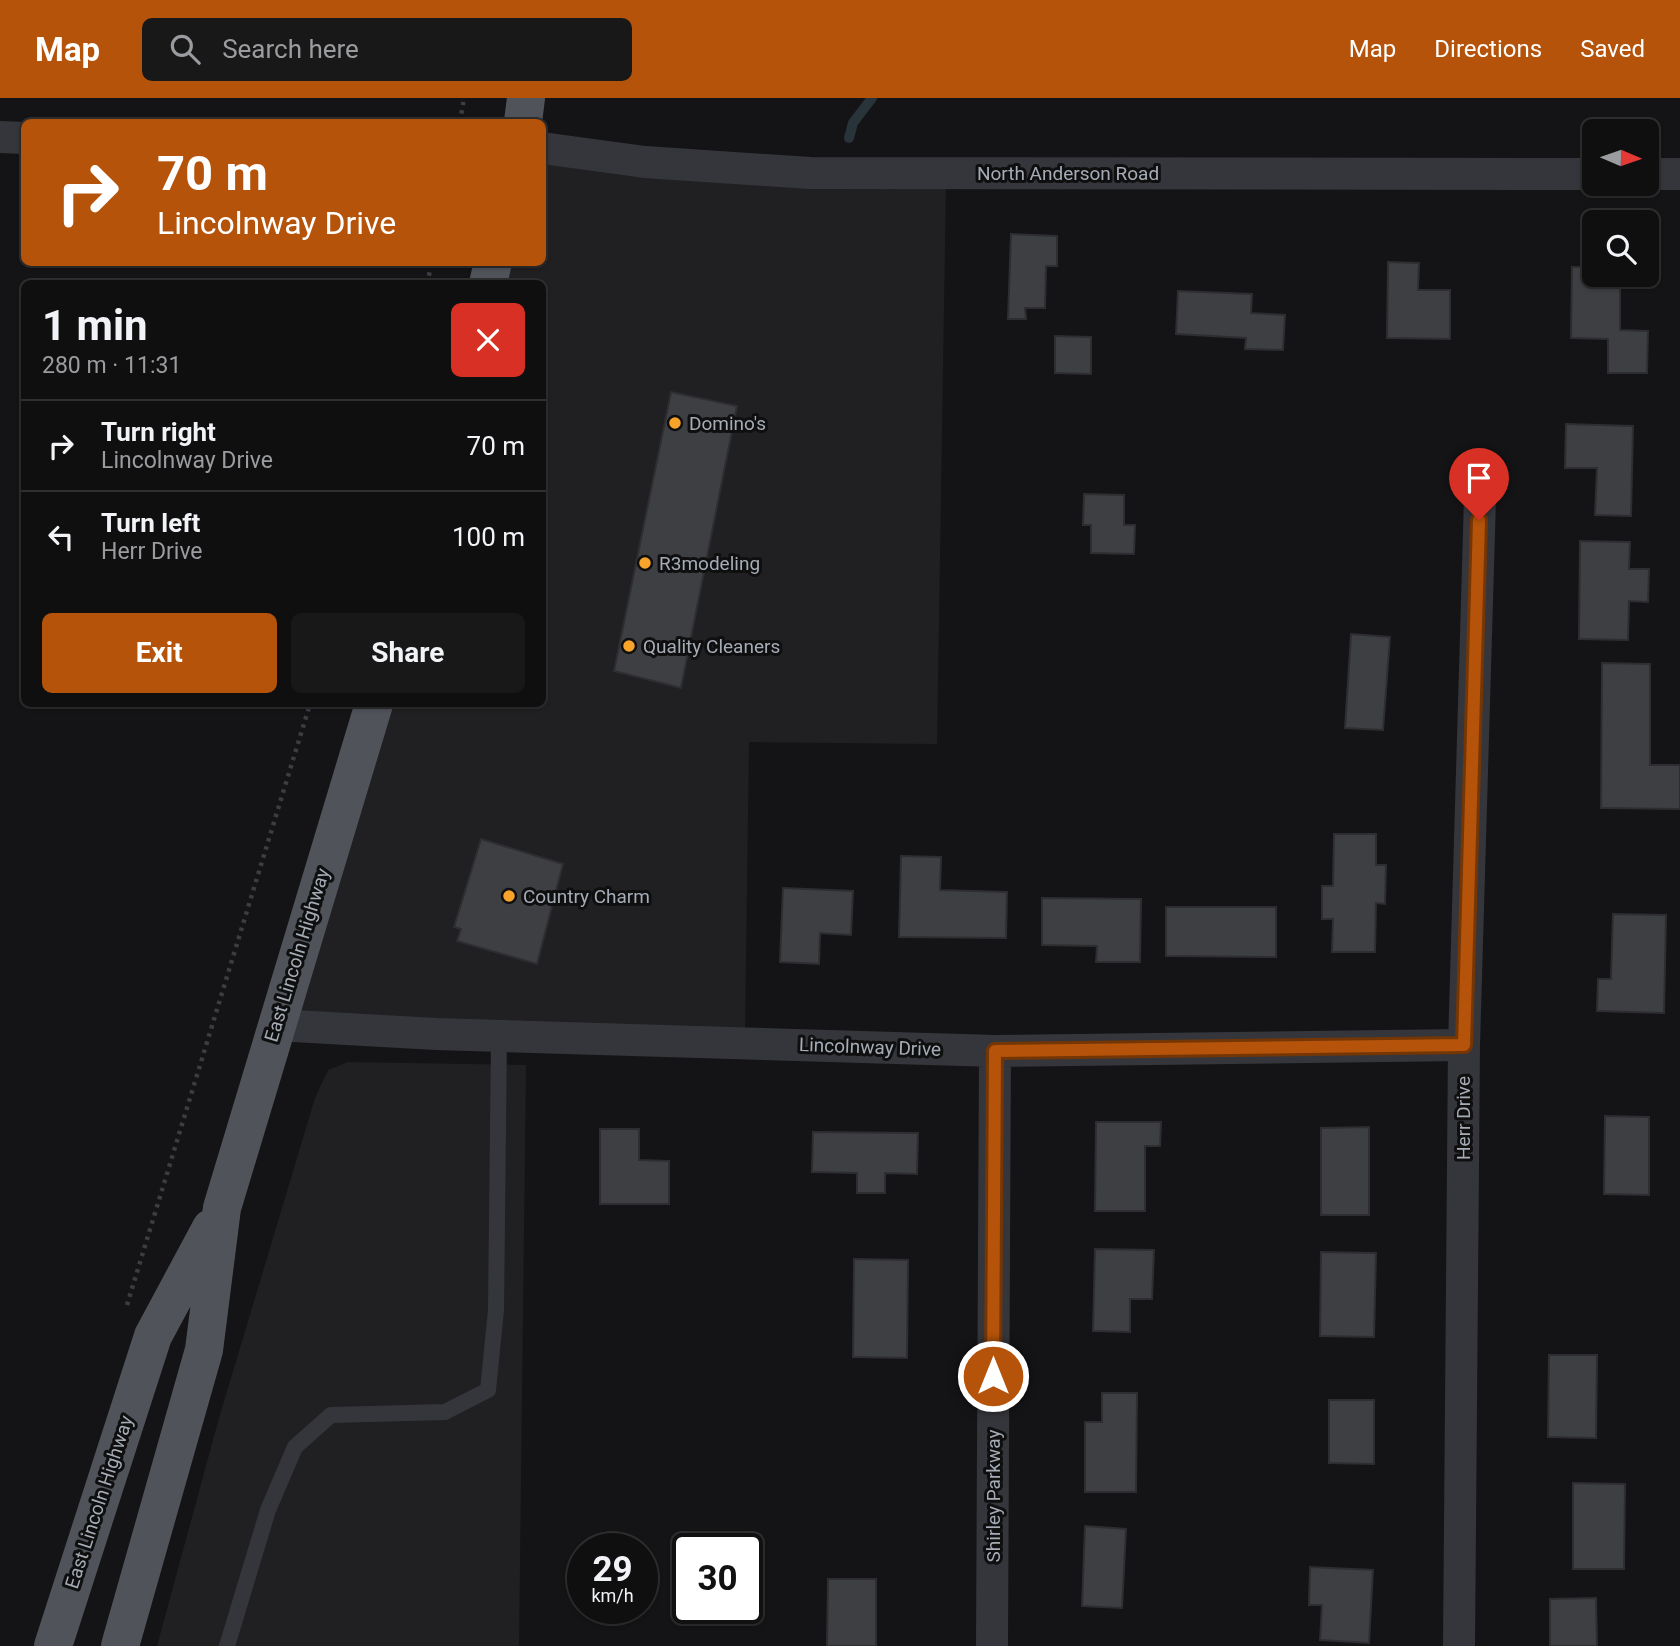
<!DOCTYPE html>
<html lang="en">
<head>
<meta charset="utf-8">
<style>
	:root { --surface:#0f0f10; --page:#181819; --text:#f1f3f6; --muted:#9b9c9f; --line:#2f2f30; --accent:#b45309 }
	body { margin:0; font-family:Roboto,sans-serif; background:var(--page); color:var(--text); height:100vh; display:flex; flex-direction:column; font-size:26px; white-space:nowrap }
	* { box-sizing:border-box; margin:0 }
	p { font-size:23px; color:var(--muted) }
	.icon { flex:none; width:38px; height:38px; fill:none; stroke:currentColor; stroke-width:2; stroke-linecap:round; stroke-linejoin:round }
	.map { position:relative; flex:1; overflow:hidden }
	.panel { position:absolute; left:21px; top:182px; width:525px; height:427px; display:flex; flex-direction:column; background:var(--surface); border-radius:10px; box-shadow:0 2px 5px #0004,0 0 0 2px var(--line) }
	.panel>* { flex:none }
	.guide { position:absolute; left:21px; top:21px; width:525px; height:147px; border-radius:10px; box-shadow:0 2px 5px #0004,0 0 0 2px var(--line); background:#b45309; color:#fff; overflow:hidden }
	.needle { width:46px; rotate:92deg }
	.fabs { position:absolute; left:1582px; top:21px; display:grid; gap:14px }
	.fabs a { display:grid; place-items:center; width:77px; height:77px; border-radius:10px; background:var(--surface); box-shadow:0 2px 5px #0004,0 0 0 2px var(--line); font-size:35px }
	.speed { position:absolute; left:567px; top:1435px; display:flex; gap:14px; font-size:35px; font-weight:700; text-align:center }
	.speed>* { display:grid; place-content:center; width:91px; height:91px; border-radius:50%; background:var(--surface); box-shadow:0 2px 5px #0004,0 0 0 2px var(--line); line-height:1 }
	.speed small { font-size:18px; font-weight:400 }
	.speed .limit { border:4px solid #111; border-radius:10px; background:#fff; color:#111 }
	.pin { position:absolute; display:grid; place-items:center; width:60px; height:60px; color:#fff; margin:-72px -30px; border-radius:50% 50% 50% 0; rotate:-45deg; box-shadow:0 0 7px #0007 }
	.pin .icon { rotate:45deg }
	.me { position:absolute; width:77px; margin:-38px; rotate:0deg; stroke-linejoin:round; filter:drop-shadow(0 0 5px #0008) }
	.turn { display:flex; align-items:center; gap:24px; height:147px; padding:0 21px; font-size:32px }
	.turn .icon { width:91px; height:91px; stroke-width:2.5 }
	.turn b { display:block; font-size:49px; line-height:60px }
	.round { display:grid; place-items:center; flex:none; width:74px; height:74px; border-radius:10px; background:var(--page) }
	.head { display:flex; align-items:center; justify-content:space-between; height:119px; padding:0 21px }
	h1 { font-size:42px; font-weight:700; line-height:52px }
	.button { display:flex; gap:14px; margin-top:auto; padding:14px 21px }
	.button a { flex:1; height:80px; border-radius:10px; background:var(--accent); color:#fff; font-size:28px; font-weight:700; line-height:80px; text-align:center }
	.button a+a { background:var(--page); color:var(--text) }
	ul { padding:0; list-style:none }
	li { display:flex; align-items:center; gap:21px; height:91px; padding:0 21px; border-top:2px solid var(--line) }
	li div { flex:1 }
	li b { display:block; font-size:26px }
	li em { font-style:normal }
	header { display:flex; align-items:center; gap:42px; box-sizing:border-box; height:98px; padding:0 35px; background:var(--accent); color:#fff }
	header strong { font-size:33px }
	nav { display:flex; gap:38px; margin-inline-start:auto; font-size:24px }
	.search { width:490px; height:63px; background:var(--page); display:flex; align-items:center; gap:18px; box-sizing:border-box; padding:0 24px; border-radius:10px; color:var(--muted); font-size:26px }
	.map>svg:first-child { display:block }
</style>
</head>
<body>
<header>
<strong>Map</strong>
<div class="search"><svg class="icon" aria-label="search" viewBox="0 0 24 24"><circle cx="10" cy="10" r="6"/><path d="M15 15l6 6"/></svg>Search here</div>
<nav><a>Map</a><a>Directions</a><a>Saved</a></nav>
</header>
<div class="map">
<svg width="1680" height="1548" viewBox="0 0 1680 1548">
	<rect width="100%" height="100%" fill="#141416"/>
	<!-- built -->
	<path fill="#202023" d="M543,59L946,84L937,646L749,644L745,936L284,921L382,606H542V186L496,185L500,165L542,164Z
		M348,964L526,967L519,1548H157L219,1320L315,1000L328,972Z"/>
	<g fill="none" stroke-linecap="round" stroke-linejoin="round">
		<!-- stream -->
		<path stroke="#29343a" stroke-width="10" d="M849,40L853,25L872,0"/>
	</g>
	<!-- building -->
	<path fill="#3e3f43" stroke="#2e2e32" stroke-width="2" d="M1011,136L1057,138V168H1046L1045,210H1025L1026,221H1008Z
		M1388,164L1419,165L1418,192H1450V241L1387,240Z
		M1572,169H1594V177H1620V232L1648,233L1647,275H1608V241L1571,240Z
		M1178,193L1252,196L1251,215L1285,217L1283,252L1245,251L1246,240L1176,236Z
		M1055,238L1091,239V276L1055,275Z
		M671,294L737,308L681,590L614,573Z
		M1566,326L1633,328L1631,418L1595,417L1597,370H1565Z
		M1084,396L1124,397V427H1135L1134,456L1091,455V427H1083Z
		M1580,443L1630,444L1629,471H1649L1648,504L1629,503L1628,542L1579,541Z
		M1351,536L1390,539L1383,632L1345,630Z
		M1602,565L1650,566V667H1680V711L1601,710Z
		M1334,736H1376V767H1386L1385,806L1376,805L1375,854H1332L1333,821H1322V788H1333Z
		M481,741L563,766L537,866L457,843L461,831L454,829Z
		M901,758L941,759L940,792L1007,794L1006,840L899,839Z
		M783,790L853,793L851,837L820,835L819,866L780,864Z
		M1042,800L1141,801L1140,864H1096L1097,848L1042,847Z
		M1166,809H1276V859L1166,858Z
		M1613,816L1666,817L1664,915L1597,913L1598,881H1611Z
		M1605,1018L1649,1019V1097L1604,1096Z
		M1096,1024H1161L1160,1048H1145V1113H1095Z
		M1369,1029V1117H1321V1030Z
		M600,1031H639V1062L669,1063V1106H600Z
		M813,1034L918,1035L917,1076L885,1075V1095H857V1075L812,1074Z
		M1095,1151L1154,1152L1152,1201H1130V1234L1093,1233Z
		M1321,1154L1376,1155L1374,1239L1320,1238Z
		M854,1161L908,1162L907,1260L853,1259Z
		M1549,1257H1597L1596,1340L1548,1339Z
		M1102,1295H1137L1136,1394H1085V1324H1102Z
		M1329,1302H1374V1366L1329,1365Z
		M1573,1385L1625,1386L1624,1471H1573Z
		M1085,1428L1126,1431L1122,1510L1082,1508Z
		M1310,1469L1373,1472L1369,1545L1320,1542L1322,1507H1309Z
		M828,1481H876V1548H827Z
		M1596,1500L1597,1548H1550V1501Z"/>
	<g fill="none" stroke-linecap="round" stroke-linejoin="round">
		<!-- path -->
		<path stroke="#3a3d42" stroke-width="4.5" stroke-dasharray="3.5 5" stroke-linecap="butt" d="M460,24L464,0
			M427,186L432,164
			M127,1207L310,606"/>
		<!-- lane -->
		<path stroke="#35363b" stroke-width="16" d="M227,1548L268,1412L295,1349L331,1317L445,1314L488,1292L496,1212L499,938"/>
		<!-- street -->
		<path stroke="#35363b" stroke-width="32" d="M0,39L24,40
			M542,50L645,64L810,75L1594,76
			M1647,76H1680
			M276,927L436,936L995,953L1464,947
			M992,1548L995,953
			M1459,1548L1464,947L1481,366"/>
		<!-- primary -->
		<path stroke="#50535a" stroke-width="38" d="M523,24L526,0
			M488,186L493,164
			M53,1548L153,1238L211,1130
			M120,1548L204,1252L222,1110L374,606"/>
	</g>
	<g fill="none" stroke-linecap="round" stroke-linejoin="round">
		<defs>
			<path id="route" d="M993,1278L995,953L1464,947L1479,422"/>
		</defs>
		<!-- route casing -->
		<use href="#route" stroke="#753606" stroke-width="18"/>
		<!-- route -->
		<use href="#route" stroke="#b45309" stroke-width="12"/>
	</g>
	<!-- markers -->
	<g fill="#f8a329" stroke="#0f0f10" stroke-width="2.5">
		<circle cx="675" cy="325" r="7"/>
		<circle cx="645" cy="465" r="7"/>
		<circle cx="629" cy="548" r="7"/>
		<circle cx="509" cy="798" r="7"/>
	</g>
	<g text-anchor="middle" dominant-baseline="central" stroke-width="6" stroke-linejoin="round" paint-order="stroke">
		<!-- street labels -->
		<g font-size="19" fill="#a5acb6" stroke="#0f0f10">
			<text x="1068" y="75">North Anderson Road</text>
			<text transform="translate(297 857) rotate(-73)">East Lincoln Highway</text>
			<text transform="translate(870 949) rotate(2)">Lincolnway Drive</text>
			<text transform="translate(1463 1020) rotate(-90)">Herr Drive</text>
			<text transform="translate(993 1398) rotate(-90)">Shirley Parkway</text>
			<text transform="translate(99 1404) rotate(-72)">East Lincoln Highway</text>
		</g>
		<!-- poi labels -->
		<g font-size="19" fill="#a5acb6" stroke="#0f0f10" text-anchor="start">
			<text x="689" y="325">Domino's</text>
			<text x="659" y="465">R3modeling</text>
			<text x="643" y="548">Quality Cleaners</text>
			<text x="523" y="798">Country Charm</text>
		</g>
	</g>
</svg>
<div class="fabs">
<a><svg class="needle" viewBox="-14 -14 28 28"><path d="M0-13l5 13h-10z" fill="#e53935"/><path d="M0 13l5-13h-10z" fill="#9b9c9f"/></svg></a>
<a><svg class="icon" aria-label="search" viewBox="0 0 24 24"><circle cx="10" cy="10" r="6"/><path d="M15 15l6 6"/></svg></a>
</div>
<div class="speed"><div>29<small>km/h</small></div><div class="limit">30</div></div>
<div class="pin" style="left:1479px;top:422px;background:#d93025"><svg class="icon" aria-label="arrive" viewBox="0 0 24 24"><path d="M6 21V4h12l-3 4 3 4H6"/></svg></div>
<svg class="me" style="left:993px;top:1278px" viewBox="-20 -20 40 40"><circle r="17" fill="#b45309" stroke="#fff" stroke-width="3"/><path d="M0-11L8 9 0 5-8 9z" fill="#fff"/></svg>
<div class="guide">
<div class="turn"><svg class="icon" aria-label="right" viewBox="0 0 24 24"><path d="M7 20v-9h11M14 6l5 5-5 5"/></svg><div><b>70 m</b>Lincolnway Drive</div></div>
</div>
<section class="panel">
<div class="head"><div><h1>1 min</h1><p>280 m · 11:31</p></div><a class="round" style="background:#d93025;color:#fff"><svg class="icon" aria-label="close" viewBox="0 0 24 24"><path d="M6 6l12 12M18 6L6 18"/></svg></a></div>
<ul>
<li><svg class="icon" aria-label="right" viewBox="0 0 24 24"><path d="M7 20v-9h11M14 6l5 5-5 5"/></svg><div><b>Turn right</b><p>Lincolnway Drive</p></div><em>70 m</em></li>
<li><svg class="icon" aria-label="left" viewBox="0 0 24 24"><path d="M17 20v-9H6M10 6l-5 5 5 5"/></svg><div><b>Turn left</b><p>Herr Drive</p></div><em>100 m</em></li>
</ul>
<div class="button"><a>Exit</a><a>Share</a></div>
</section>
</div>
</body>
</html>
